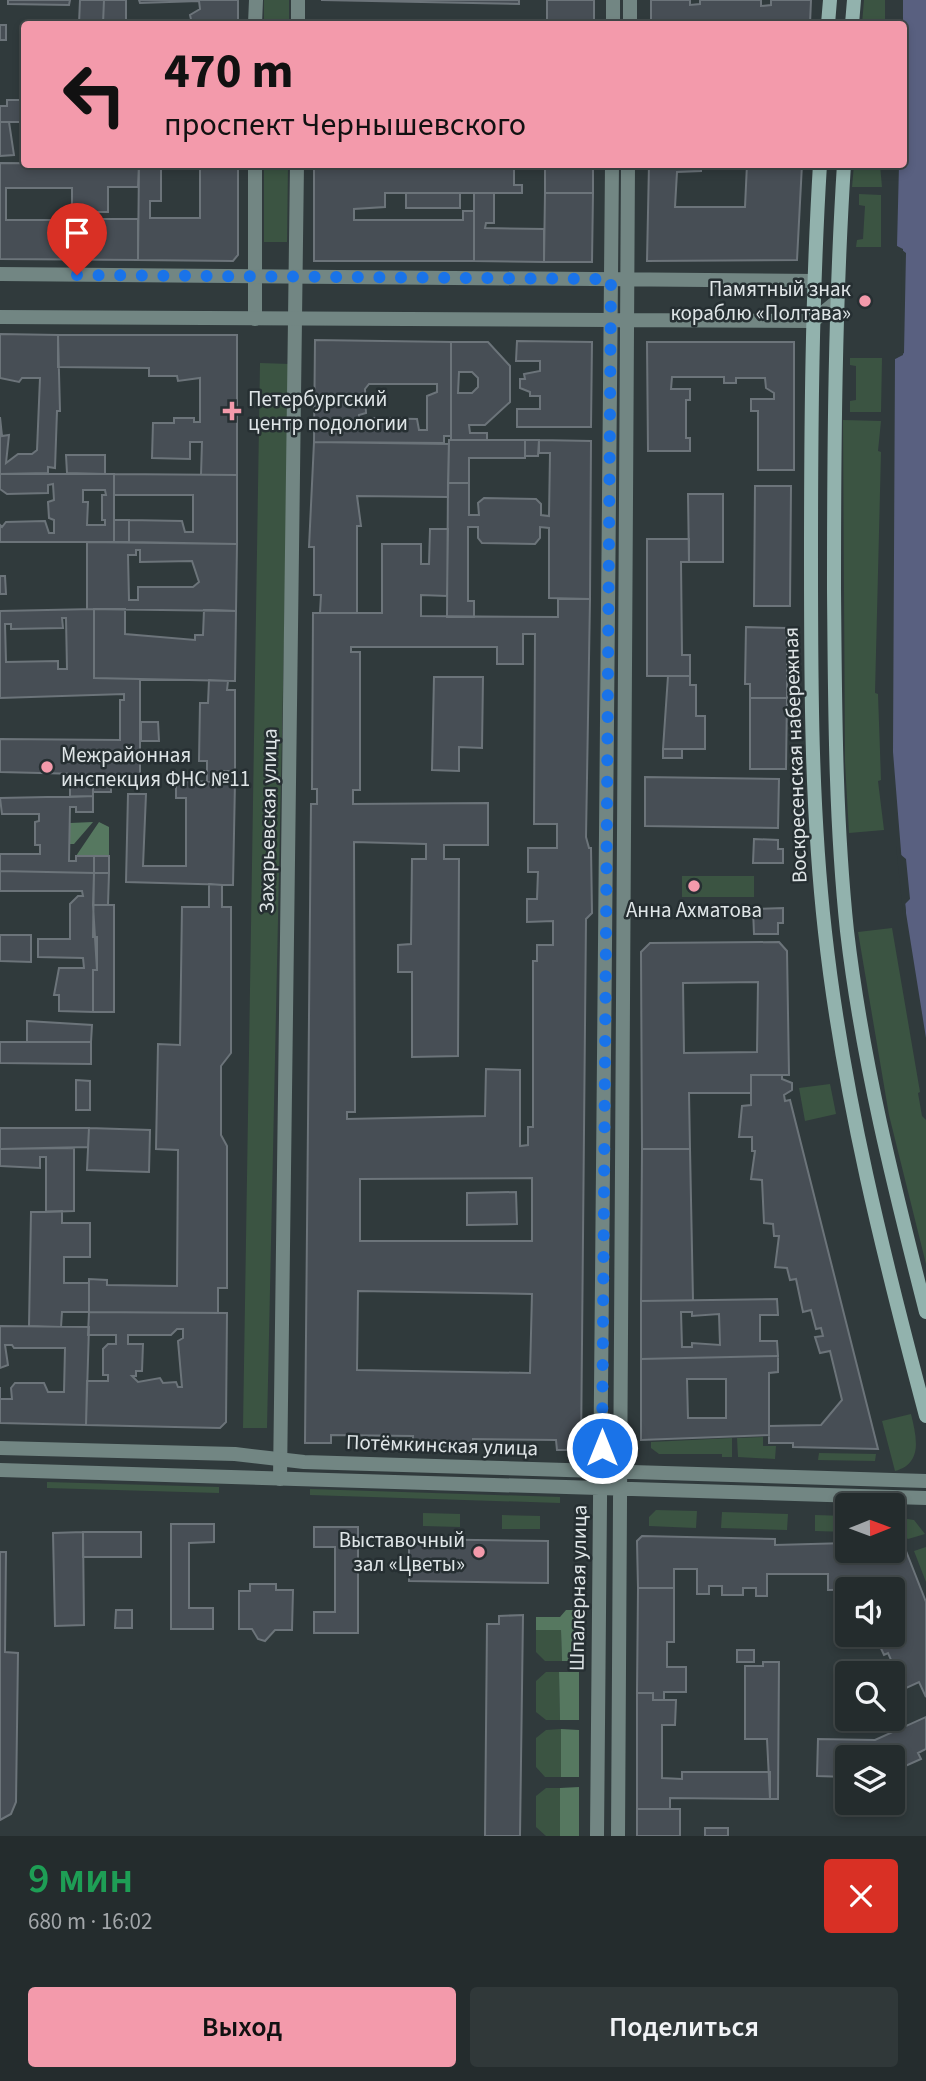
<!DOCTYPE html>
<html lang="ru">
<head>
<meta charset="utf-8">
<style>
	:root { --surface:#242c2d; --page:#303839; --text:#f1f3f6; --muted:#a3a7aa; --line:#414849; --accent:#f39aab }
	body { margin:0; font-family:"Source Sans 3",sans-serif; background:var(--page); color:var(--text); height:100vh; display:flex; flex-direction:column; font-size:26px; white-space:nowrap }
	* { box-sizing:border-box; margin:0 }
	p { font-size:23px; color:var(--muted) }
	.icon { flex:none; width:38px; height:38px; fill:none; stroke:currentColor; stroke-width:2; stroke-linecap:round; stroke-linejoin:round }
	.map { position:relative; height:1836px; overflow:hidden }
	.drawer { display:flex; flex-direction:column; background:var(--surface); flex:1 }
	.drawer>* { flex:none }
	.banner { position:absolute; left:21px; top:21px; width:886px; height:147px; border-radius:7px; box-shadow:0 4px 10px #0003,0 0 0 2px var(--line); background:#f39aab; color:#111; overflow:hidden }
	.needle { width:46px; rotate:89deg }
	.controls { position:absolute; left:835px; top:1493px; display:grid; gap:14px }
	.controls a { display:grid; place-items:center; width:70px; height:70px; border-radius:7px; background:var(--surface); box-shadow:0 4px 10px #0003,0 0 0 2px var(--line); font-size:35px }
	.pin { position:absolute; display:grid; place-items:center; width:60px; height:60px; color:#fff; margin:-72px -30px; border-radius:50% 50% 50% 0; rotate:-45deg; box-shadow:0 0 7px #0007 }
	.pin .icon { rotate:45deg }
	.me { position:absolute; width:77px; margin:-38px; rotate:0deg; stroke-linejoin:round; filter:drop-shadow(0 0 5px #0008) }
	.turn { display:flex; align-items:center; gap:24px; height:147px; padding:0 28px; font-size:32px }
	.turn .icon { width:91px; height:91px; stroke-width:2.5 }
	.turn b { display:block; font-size:49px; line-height:60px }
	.round { display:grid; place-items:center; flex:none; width:74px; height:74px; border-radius:7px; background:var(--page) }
	.overview { display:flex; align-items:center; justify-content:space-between; height:119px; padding:0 28px }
	h1 { font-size:42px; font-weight:600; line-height:52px; color:#1e9e55 }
	.action { display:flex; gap:14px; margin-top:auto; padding:14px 28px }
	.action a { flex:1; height:80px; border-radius:7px; background:var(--accent); color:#111; font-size:28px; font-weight:600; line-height:80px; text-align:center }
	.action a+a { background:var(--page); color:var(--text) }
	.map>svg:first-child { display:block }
</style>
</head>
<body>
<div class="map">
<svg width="926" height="1836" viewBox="0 0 926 1836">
	<rect width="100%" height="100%" fill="#303a3c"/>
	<!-- green -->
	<path fill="#3b5442" d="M264,0H289V24H264Z
		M864,0H885V24H862Z
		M264,165H288L287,242H264Z
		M854,165H880L882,187H852Z
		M859,194L881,195V247H856L857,240L863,239L865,206L859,205Z
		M850,358H882L881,412H850V401L856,400V366L850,365Z
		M260,363L290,364L267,1428H243Z
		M843,420L881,421L878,451L881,452L875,693L878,694L881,780L878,781L884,830L849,833L845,762Z
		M682,876H754V897H682Z
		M892,928L920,1092L918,1093L922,1116L926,1120V1264L889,1115L858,932Z
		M830,1084L836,1114L805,1121L799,1088Z
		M911,1414C916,1436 924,1463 895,1471L882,1421Z
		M763,1437V1446H776L775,1459L738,1457L737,1438Z
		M732,1438V1457H722V1454H659L651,1448V1442Z
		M819,1453L876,1454L875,1461L818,1460Z
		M47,1482L219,1487V1493L47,1488Z
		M310,1489L560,1497V1503L310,1495Z
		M656,1510L697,1511L696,1528L649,1526V1517Z
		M722,1512L788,1514L787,1530L721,1528Z
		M423,1513L460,1514V1527L423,1526Z
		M502,1515L540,1516V1529H502Z
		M815,1515L847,1516V1532L815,1531Z
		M901,1518L914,1520L925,1534L908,1539L900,1534Z
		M926,1547V1582L914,1551Z
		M536,1630H561L562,1661H545L536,1652Z
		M546,1672H559L560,1720H546L536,1712V1681Z
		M561,1729V1777H545L536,1767V1738L546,1730Z
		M546,1788H560V1836H546L536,1827V1796Z"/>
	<!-- forest -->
	<path fill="#567860" d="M425,20L528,21V24H425Z
		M93,822L74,844H69L70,823Z
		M99,822L109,827V856H76Z
		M566,1610H579V1661H562L561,1630H536V1617H560Z
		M559,1672H579V1720H560Z
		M561,1729L579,1730V1777H561Z
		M579,1787V1836H560V1788Z"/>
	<!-- water -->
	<path fill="#596080" d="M903,0H926V1038L906,913L893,752L895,359L903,355V249L897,246L899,165L903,164Z"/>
	<!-- pier -->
	<path fill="#303a3c" d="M897,246L906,253L904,353L895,359L900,352L902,253Z
		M896,846H899L900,854L906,859L910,899L905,904L906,913H903Z"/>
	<!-- building -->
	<path fill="#474e55" stroke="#6c747a" stroke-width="2" fill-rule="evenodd" d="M8,0H70L69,5L8,4Z
		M80,0H104L103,24H79Z
		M104,0H126V24H103Z
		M139,0H238V24H192L190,15L200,9L199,1L140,3Z
		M321,0H519V4Z
		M547,0H594V24H547Z
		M651,0H690V5L700,4V0H761V6L771,5V0H811L810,24H700V22H689V24H651Z
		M0,25H6V40H0Z
		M7,100H24V122H0V106H7Z
		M0,122H9L14,155L0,156Z
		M0,163L139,164L138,187H108V212H98V219H138V260L0,259ZM6,188H72V212H77V220H6Z
		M139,164H161V201H150V218H200V164H238V255L233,261L138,260Z
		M545,164H593V193H545Z
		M649,164H701V171L677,172L675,207H745L747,164H802L797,260L647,261Z
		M314,166L514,167V185H522V193H385V207L354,209V220H463V211H474V261H314Z
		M406,193H460V208H406Z
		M474,193H494V223H486L485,228L544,229V262L474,261Z
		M545,193H593L592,262H544Z
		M0,334L58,335L60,411H57L55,468L48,467V473L0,474V417L2,436L9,435L6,463L18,454H32L37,450L40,378H22L19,382L0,378Z
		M58,335H237V475H201L202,442H190V459L152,458L153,423H174V418H194V422H200V378L178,381L177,376H149V368L58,367Z
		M315,340L451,342V436H444V443L314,442ZM369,384H437V392L427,396V430H419L417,419L370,418L367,430H359V415L366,413L365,389Z
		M517,341L592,342L591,427H517V409H540V396H530V392L520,388V379H525L524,374L540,371V361H516Z
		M451,342H488L510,366V402L485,425H469L470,433H487V440H451ZM459,372H472L478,378V387L472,393H458Z
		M647,342H794V470H758V411H751V399H774V393L766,388L765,378H736V383H724V377H672L671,389H690V400H686V438H690V451H648Z
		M449,440H525V458H469V483H448Z
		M525,440H539L538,456H525Z
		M539,440L591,441L590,599L549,598V528L540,527V538L535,544L482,543L478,538V527H468V601H474V617H447L448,483H469V515H479L478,503L484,498L536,499L541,504V515L549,516L550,453H539Z
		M314,442L449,444L448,497L357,496L361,526H357V613H320L321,595H314V547H309Z
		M66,455H105V474L67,473Z
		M0,474H114V542H0V525L2,527L6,522L45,521L49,533H54V520L49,518L48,502L54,500L53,484L48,485V493L7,494L0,489ZM83,490H105L106,495H102V520H105V525H87L88,502H83Z
		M114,474L237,475V544L129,542V520L182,521L185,532H193V495H114Z
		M755,486H791L790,606H754Z
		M688,494H723V562H689Z
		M114,520H129V542H114Z
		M430,529H448L447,596L421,595V616L558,617V599H590L586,837L589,848H591L592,913L586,919L581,1450H557L556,1440L473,1439V1447L413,1446V1436L331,1435V1443H305L311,804H317V789H312L313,613H382V544H421V564H429ZM523,634H535L534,824H557V848H528V872H538L537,899H527V922L553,921V945H537V961H533V1127H528V1145L520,1146V1070L486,1069L485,1116L347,1119V1112H355L354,842L426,844V859H412L411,944L398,945V972H412V1057L458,1056L459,859H444V845H488V803L353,804V790H360V652H351V647H497V664H523ZM532,1178V1241H360V1179ZM358,1291L532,1294L530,1373L357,1370Z
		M647,539H689V562H681L682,655H690V676H647Z
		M87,542L237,544L236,611L87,609ZM136,550H140V562L192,561L199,582L193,587H138V600H129L128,555H136Z
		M0,576H5L6,594H0Z
		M94,609V678L140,679V776L103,775V783H93V796L70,797V782H79V774L0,772V739L120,740V700H124V694L0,698V611ZM62,618H66L67,669H58V661L6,662L5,624H11V629L63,628Z
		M94,609H125V634L195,640V635H203L204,610L236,611L235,681L94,678Z
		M746,627L787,628V698H750V684H745Z
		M668,676H690V685H696V716H705V749H663Z
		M434,677H483L482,748L459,747V771L432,770Z
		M209,680L228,681L227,690H235V771H224V782H207V761H199L200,703H208Z
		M750,698H787L786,769H750Z
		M141,722H158L159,741H141Z
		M663,749H682V758H663Z
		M645,777L779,779L778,828L645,826Z
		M176,781L235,782L233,885L126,882L128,794H146L143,866H186V798H176Z
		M93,783H111V792H93Z
		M93,796V812H76V807H70L69,861H76V856H94V873L0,871V854H40V845H35V822L39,821V814H2L0,798Z
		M754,839L778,840V849H783V863H753Z
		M94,856H109V873H94Z
		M0,871L94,873L93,937H97V970H93V1012L59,1011V995H54L59,968H84L83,958L38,957V939H70V904L78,896H83L82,891H0Z
		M94,873H109L108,905H93Z
		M209,884L222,885V907H231V1053L221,1066V1135L227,1146V1288H218V1313L89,1312V1279L107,1280V1285L177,1286L178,1150L156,1149L158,1044L180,1045L182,907H209Z
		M93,905H114V1012H93V970H97Z
		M783,908V923H778V934H754L753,909Z
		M0,935H31V962L0,961Z
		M779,942L787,951L789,1075H751V1093H689L690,1149H642L641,952L650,943ZM758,982L757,1052L684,1053L683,983Z
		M27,1021L92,1025L91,1042H27Z
		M0,1042H91V1064L0,1063Z
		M751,1075H782V1079L792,1083V1090L784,1095L785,1101L790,1100L878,1449L793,1447V1443H769V1426L821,1425L842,1400L830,1351L820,1353L815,1337L823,1336L821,1328L816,1329L811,1310L803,1312L796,1279L790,1280L787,1268L775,1267L779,1236H774L773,1224L764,1223L762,1180L751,1179L755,1151H752V1137H739L742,1106L751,1105Z
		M76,1080L90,1081V1110H76Z
		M0,1128H89L88,1147L0,1149Z
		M89,1128L150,1130L149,1172L87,1170Z
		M74,1148V1211L46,1212V1157H40V1168L0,1166V1149Z
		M642,1149H690L693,1301H641Z
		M516,1192L517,1224L467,1225V1193Z
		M62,1211V1223H90V1257H64V1283H89V1312H62L61,1327L29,1326L31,1212Z
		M777,1299L778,1315H760V1341H777L778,1356L641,1359V1301ZM681,1312H692V1316L719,1314L720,1345L692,1343V1347H682Z
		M89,1312L227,1313L226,1422L220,1428L86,1425L87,1381H108V1375H103V1349L108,1344H116V1335H88ZM177,1329H183V1338L178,1341L182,1387H178L176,1382L163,1383L160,1378L138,1382L132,1376H136V1371H142L143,1344H128V1335H171Z
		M0,1326L89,1327L86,1425L0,1423V1387V1399H12L11,1388L15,1383H44L48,1392H64L65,1348H14L12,1345H5L8,1365L0,1368Z
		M778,1356V1372L769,1373V1435L641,1440V1359ZM687,1379H726V1418H688Z
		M171,1524H214V1542L189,1543V1608H213V1629H171Z
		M314,1527H358V1633H314V1612H335V1547H314Z
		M83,1532L84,1625L55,1626L53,1533Z
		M83,1532H141V1557H83Z
		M642,1536L775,1539V1545L847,1543V1550H892V1544H898L906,1551L926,1602V1697L919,1682L904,1689L888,1653L884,1655L878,1642L885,1639L883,1634H892V1589L828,1590V1574H767V1596H756V1588H743V1595H722V1586H709V1594H697V1569H674V1588H638L637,1541Z
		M409,1539L548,1541V1583L409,1581Z
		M0,1552H6L5,1652L18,1653L16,1802L11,1814L0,1820Z
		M250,1584H276V1590H293L292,1630H275L265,1641L258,1639L252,1629H239V1591H250Z
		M638,1588H674V1642H667V1667H686V1692H664V1700H653V1693H637Z
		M116,1610H132V1628H115Z
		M523,1615L520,1836H485L487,1624H499V1616Z
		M737,1650H754V1662H737Z
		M763,1662H779L778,1799H770L767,1739H745V1666H763Z
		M637,1693H653V1700H676L675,1725H662V1778L682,1779V1772H770V1799L670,1798V1809H637Z
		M926,1717V1749L918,1753L921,1759L892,1772V1757H847V1777L817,1776L818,1739L875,1740Z
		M637,1809H680V1836H637Z
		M705,1828H728V1836H705Z"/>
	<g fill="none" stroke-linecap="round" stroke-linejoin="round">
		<!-- minor -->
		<path stroke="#728683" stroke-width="14" d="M255,24L256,0
			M298,24V0
			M255,319V164
			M280,1479L297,164"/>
		<!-- tertiary -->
		<path stroke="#728683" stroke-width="14" d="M613,24V0
			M630,24V0
			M0,274L814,281
			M0,317L813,321L835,303
			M0,1448L235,1454L304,1462L926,1481
			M0,1470L926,1498
			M597,1836L612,164
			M618,1836L628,164"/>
		<!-- secondary -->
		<path stroke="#92b2ad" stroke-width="14" d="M828,24L830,0
			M852,24L854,0
			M820,164C812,296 811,427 811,558C811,683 811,807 825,932C843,1095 884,1258 926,1416
			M844,164C835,306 834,447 834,589C835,703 835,817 847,931C862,1060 894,1187 926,1312"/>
	</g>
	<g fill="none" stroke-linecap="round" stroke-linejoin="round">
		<!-- route -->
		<path stroke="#1a73e8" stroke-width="12" stroke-dasharray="0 21.6" d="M77,275L611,279L602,1448"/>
	</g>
	<!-- markers -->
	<g fill="#f39aab" stroke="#262f32" stroke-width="2.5">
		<circle cx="865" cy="301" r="7"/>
		<path d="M228.5 400.5h7v7h7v7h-7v7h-7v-7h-7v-7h7z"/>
		<circle cx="47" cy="767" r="7"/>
		<circle cx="694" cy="886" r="7"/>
		<circle cx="479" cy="1552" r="7"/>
	</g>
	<g text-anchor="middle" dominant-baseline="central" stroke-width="5" stroke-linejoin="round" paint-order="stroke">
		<!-- poi labels -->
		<g font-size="21" fill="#dfe5e7" stroke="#262f32" text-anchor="end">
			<text x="851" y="289">Памятный знак<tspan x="851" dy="24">кораблю «Полтава»</tspan></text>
			<text x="248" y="399" text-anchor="start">Петербургский<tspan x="248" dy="24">центр подологии</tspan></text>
			<text x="61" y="755" text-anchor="start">Межрайонная<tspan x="61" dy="24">инспекция ФНС №11</tspan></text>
			<text x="694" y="910" text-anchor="middle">Анна Ахматова</text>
			<text x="465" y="1540">Выставочный<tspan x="465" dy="24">зал «Цветы»</tspan></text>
		</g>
		<!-- street labels -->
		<g font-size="21" fill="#dfe5e7" stroke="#262f32">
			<text transform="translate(795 755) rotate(-92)">Воскресенская набережная</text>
			<text transform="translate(268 821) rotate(-89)">Захарьевская улица</text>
			<text transform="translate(442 1445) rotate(2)">Потёмкинская улица</text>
			<text transform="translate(578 1588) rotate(-89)">Шпалерная улица</text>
		</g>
	</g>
</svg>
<div class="controls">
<a><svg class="needle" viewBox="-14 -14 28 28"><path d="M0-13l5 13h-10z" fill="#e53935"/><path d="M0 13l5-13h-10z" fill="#a3a7aa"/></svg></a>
<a><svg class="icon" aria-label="sound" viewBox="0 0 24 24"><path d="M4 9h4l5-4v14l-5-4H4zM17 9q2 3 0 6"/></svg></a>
<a><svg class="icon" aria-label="search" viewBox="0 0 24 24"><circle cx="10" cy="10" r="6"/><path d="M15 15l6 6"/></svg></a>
<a><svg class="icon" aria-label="layers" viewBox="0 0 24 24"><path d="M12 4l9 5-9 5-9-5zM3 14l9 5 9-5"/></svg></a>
</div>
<div class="pin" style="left:77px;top:275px;background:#d93025"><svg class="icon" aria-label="arrive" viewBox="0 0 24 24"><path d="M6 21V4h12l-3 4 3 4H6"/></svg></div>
<svg class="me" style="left:602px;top:1448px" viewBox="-20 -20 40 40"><circle r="17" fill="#1a73e8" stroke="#fff" stroke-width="3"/><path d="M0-11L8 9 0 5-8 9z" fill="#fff"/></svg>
<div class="banner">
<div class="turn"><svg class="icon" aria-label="left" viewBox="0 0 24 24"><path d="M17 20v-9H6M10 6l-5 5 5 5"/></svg><div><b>470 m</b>проспект Чернышевского</div></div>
</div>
</div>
<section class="drawer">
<div class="overview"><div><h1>9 мин</h1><p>680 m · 16:02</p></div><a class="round" style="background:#d93025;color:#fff"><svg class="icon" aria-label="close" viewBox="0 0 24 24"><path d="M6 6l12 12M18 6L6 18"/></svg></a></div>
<div class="action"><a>Выход</a><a>Поделиться</a></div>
</section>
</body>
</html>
